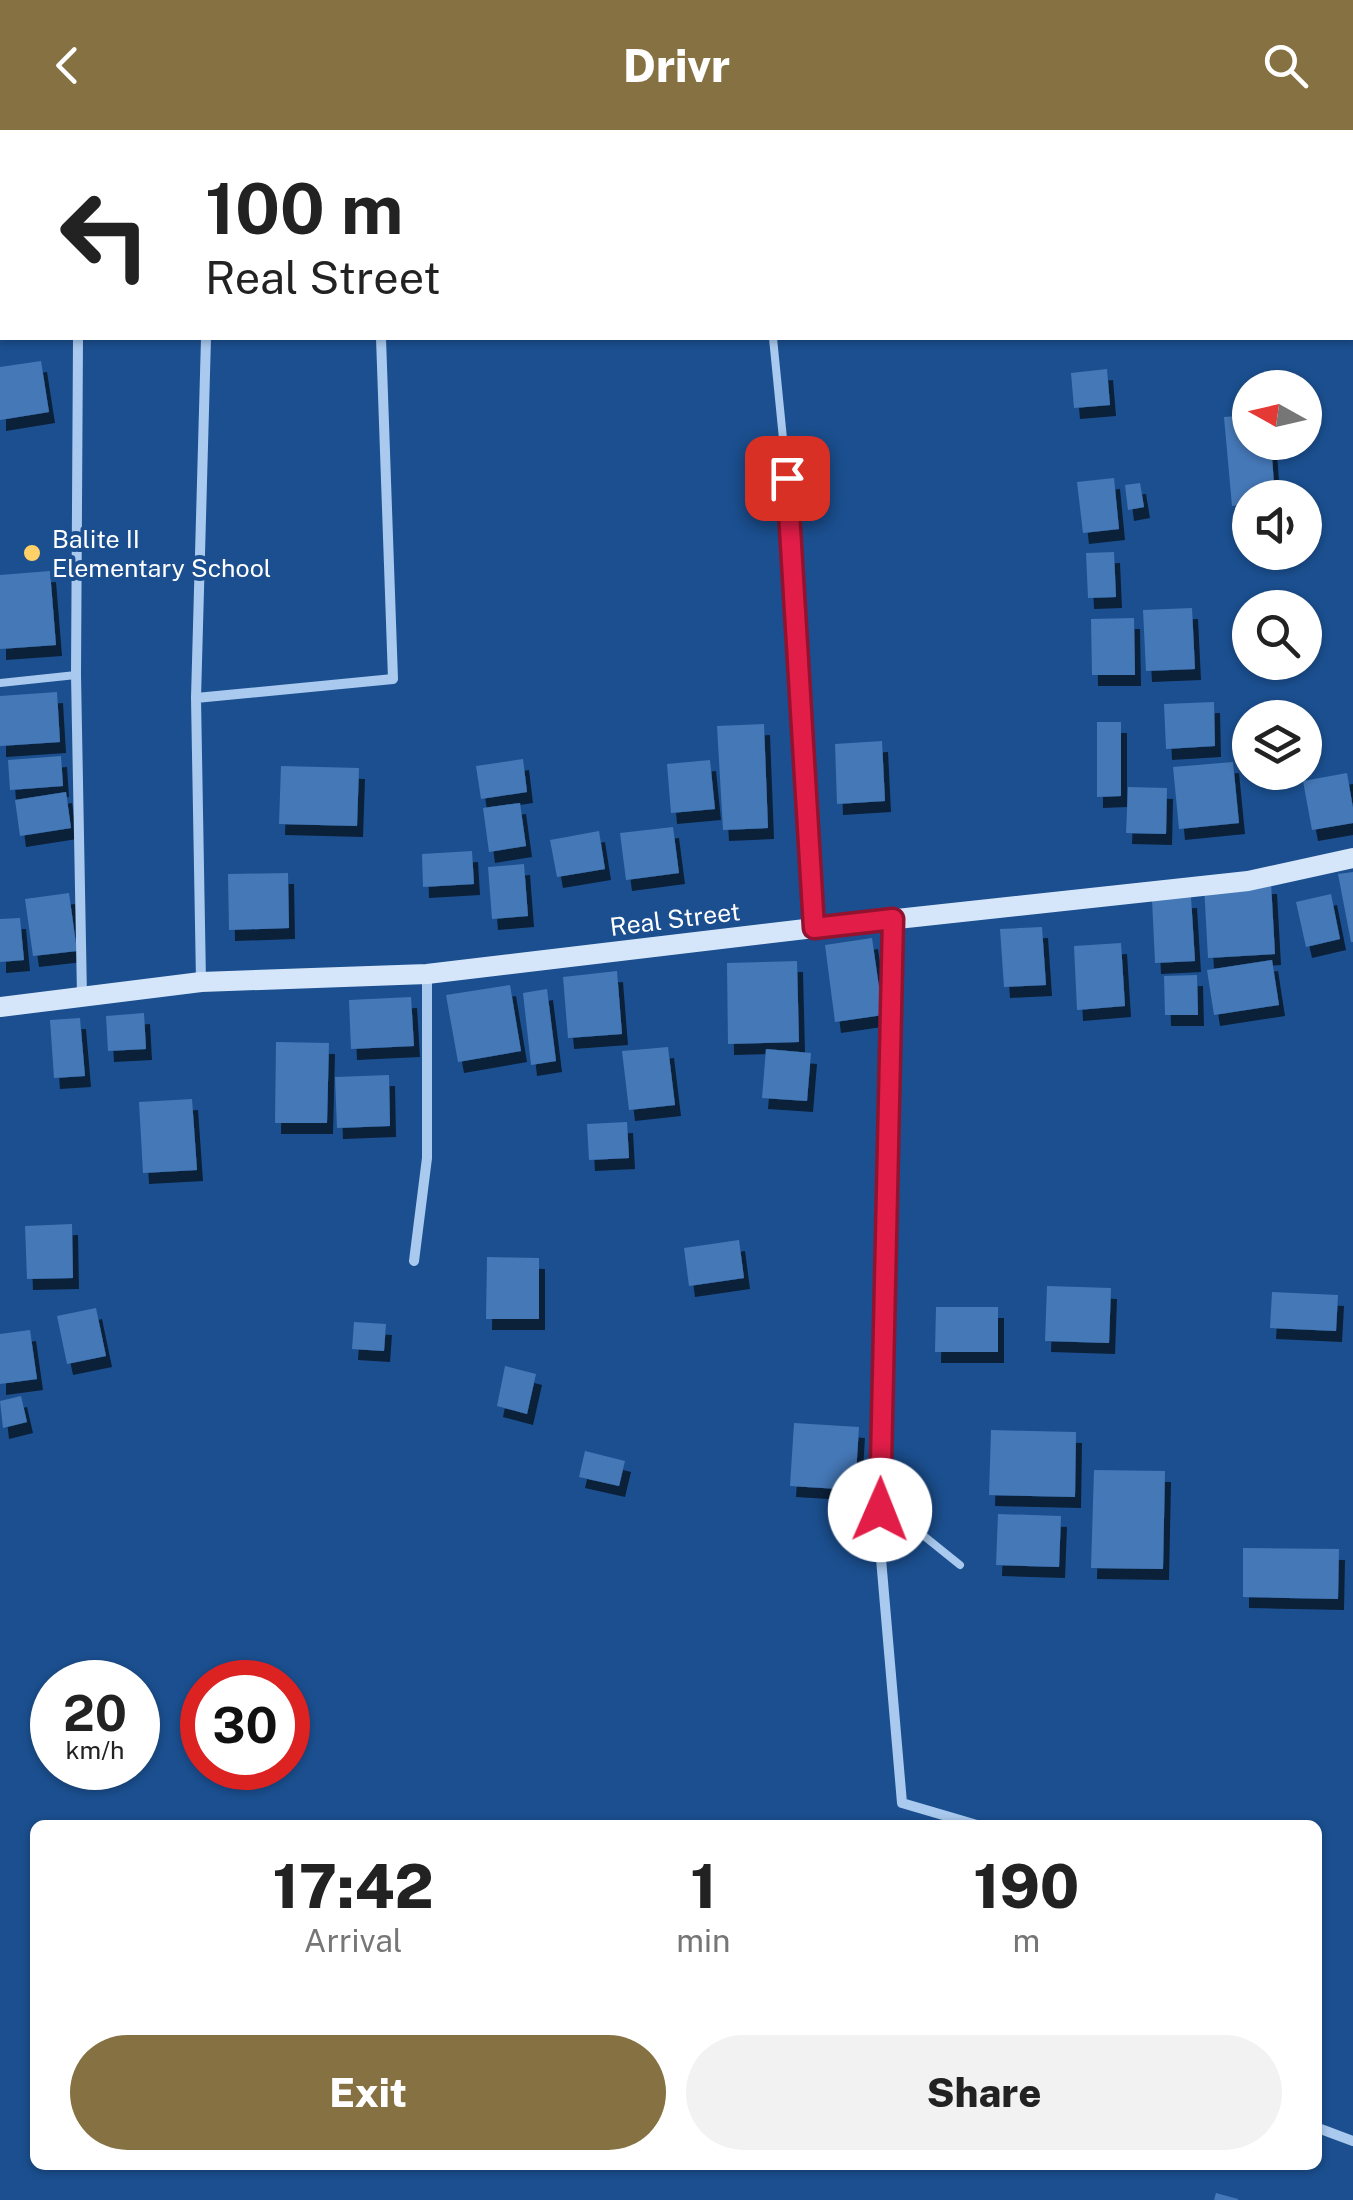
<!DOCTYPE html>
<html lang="en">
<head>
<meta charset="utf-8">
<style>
	:root { --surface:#fff; --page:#f2f2f2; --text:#222; --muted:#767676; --accent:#857141 }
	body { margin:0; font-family:"Public Sans",sans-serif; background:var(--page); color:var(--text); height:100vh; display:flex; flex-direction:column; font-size:38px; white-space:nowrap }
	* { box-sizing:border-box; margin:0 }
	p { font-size:32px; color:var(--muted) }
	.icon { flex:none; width:55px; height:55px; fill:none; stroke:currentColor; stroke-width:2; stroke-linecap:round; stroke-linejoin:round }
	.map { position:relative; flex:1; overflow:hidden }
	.sheet { position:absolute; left:30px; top:1690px; width:1292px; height:350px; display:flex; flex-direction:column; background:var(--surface); border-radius:15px; box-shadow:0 2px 8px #0004 }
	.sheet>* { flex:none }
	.top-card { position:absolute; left:0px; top:0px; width:1355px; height:210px; box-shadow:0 2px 8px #0004; background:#fff; color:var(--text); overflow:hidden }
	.needle { width:65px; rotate:278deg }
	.fabs { position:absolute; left:1232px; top:240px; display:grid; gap:20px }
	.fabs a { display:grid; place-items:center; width:90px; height:90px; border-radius:50%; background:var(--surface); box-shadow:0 2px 8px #0004; font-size:50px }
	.speed { position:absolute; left:30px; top:1530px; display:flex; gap:20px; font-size:50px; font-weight:700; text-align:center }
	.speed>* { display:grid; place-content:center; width:130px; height:130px; border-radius:50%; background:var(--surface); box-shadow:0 2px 8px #0004; line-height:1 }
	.speed small { font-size:25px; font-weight:400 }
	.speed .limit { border:15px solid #d22; background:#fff; color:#111 }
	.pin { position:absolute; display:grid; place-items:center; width:85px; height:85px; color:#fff; margin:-42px; border-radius:20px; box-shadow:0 5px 15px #0006 }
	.me { position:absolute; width:110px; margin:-55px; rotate:1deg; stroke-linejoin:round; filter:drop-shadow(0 0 8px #0008) }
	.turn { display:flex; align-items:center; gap:35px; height:210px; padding:0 40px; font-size:45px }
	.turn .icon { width:130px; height:130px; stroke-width:2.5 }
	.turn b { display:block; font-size:70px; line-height:85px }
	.eta { display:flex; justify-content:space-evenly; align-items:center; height:170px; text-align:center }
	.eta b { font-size:60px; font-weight:800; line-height:70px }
	.cta { display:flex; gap:20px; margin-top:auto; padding:20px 40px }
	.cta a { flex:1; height:115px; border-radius:60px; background:var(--accent); color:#fff; font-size:40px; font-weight:800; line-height:115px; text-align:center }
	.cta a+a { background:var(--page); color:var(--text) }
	header { display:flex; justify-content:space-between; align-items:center; height:130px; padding:0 40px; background:var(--accent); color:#fff; font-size:45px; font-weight:800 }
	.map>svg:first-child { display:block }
</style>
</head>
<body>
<header><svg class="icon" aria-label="back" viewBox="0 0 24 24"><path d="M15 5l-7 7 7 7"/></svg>Drivr<svg class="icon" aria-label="search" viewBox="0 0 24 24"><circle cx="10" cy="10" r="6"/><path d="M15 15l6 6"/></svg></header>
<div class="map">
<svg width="1353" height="2070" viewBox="0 0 1353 2070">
	<defs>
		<filter id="shadow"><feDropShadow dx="6" dy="11" stdDeviation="0" flood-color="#0009"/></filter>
	</defs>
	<rect width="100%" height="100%" fill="#1b4f8f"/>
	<!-- building -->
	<path fill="#4478b7" filter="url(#shadow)" d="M41,231L49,282L0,290V237Z
		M1107,239L1110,275L1074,278L1071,243Z
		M1250,285V312H1271L1275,368H1250V374L1232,376L1224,287Z
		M1114,348L1119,399L1083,403L1077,352Z
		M1140,353L1144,377L1128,380L1125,355Z
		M1114,422L1116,467L1088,468L1086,423Z
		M50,441L56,515L0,519V445Z
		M1192,478L1195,539L1146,541L1143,480Z
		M1134,488L1135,545H1092L1091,489Z
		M57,562L60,612L0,616V566Z
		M1214,572L1215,616L1166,619L1164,574Z
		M1097,592H1121V666L1097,667Z
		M764,594L768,698L723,700L717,596Z
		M882,611L885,671L837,674L835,614Z
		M61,626L63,656L10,660L8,630Z
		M523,629L527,662L481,669L476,636Z
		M710,630L715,679L671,683L667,634Z
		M1233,632L1239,693L1179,699L1173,637Z
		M281,636L359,638L357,696L279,694Z
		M1347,643L1353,678V693L1312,700L1303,651Z
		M1128,657L1167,658L1166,704L1126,703Z
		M66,662L71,698L20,706L15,670Z
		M520,673L526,716L489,722L483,678Z
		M673,697L679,743L626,750L620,703Z
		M599,701L605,739L557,747L550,710Z
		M472,721L474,754L423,757L422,724Z
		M524,734L528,786L492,789L488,737Z
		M1353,742V812H1351L1338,744Z
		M288,743L289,798L229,800L228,744Z
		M1271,753L1275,824L1208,828L1204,756Z
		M69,763L77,821L33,826L25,769Z
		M1331,764L1340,809L1306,817L1296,772Z
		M1191,767L1195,831L1155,833L1152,769Z
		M20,788L24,830L0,832V789Z
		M1042,797L1046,855L1004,857L1000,799Z
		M872,808L883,885L835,892L825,815Z
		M1121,813L1125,876L1077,880L1074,816Z
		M1272,830L1279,875L1214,885L1207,840Z
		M797,831L799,912L728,914L727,833Z
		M617,841L622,904L568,908L563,847Z
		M1197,845L1198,885H1165L1164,846Z
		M510,855L521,921L458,932L446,865Z
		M547,859L556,931L531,935L523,863Z
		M411,867L414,916L351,919L349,870Z
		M144,883L146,919L108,921L106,886Z
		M80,888L85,946L54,948L50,890Z
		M276,912L329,913L327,993H275Z
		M668,917L675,975L629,980L622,921Z
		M766,919L811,923L807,971L762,968Z
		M389,945L390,996L337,998L335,947Z
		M192,969L197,1040L143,1043L139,972Z
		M627,992L629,1028L589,1030L587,994Z
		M72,1094L73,1148L27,1149L25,1096Z
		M739,1110L744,1148L689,1156L684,1118Z
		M487,1127L539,1128V1189H486Z
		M1047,1156L1111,1158L1109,1213L1045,1211Z
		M1272,1162L1338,1165L1336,1201L1270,1198Z
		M936,1177H998V1222H935Z
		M96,1178L106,1226L67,1234L57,1186Z
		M354,1192L386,1194L384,1221L352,1219Z
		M30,1200L37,1249L0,1254V1204Z
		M505,1236L536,1244L527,1284L497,1276Z
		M21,1266L27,1292L3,1298L0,1271Z
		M794,1293L859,1297L855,1360L790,1356Z
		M991,1300L1076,1302L1075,1367L989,1365Z
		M585,1321L625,1331L619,1356L579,1347Z
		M1094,1340L1165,1341L1163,1439L1091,1438Z
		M998,1384L1061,1386L1059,1437L996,1435Z
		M1243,1418L1339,1419L1338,1469L1243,1467Z
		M1216,2063L1238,2069V2070H1214Z"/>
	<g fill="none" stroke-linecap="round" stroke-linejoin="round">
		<!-- lane -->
		<path stroke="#a9c9ee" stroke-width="8" d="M773,208L787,349L814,798
			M0,553L76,545
			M880,1380L924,1406L960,1435"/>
		<!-- street -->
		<path stroke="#a9c9ee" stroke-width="10" d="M79,2V0
			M219,2L220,0
			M78,208L76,545L82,866
			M196,568L393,549L381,208
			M893,789L880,1417L902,1673L977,1695
			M201,851L196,568L206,208
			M414,1131L427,1028V844
			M1318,1998L1353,2011"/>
		<!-- secondary -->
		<path stroke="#d6e6fa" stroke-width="20" d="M0,877L201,852L427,844L814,798L1248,751L1353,728"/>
	</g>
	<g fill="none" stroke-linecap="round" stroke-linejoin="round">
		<defs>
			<path id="route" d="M787,348L814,798L893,789L880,1380"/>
		</defs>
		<!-- route casing -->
		<use href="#route" stroke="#92132f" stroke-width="25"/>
		<!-- route -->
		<use href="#route" stroke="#e11d48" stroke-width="18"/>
	</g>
	<!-- markers -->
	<circle fill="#ffd166" stroke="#1b4f8f" stroke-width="4" cx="32" cy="423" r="10"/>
	<g text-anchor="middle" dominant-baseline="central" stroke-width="8" stroke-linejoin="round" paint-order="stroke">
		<!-- poi labels -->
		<g font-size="25" fill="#fff" stroke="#1b4f8f" text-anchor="start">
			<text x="52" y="409">Balite II<tspan x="52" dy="29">Elementary School</tspan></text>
		</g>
		<!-- street labels -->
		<g font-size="25" fill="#fff" stroke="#1b4f8f">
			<text transform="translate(675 789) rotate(-7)">Real Street</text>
		</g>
	</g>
</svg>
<div class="fabs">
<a><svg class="needle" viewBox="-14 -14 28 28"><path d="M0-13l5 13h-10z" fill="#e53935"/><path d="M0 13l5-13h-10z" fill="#767676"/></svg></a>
<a><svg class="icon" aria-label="sound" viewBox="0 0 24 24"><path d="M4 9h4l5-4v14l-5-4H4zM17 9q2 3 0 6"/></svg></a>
<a><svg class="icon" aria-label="search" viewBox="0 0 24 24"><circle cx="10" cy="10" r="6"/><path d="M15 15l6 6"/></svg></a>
<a><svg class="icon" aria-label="layers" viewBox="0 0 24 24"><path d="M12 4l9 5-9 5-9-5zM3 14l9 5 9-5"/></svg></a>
</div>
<div class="speed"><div>20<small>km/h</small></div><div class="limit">30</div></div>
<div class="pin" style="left:787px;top:348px;background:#d93025"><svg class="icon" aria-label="arrive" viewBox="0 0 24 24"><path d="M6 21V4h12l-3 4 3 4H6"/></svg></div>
<svg class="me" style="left:880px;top:1380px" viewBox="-20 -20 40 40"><circle r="19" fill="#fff"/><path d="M0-13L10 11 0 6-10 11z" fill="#e11d48"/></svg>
<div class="top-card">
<div class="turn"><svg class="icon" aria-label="left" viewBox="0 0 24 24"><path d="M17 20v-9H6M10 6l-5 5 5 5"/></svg><div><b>100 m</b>Real Street</div></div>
</div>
<section class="sheet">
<div class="eta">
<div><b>17:42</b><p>Arrival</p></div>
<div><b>1</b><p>min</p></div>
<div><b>190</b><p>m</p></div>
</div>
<div class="cta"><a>Exit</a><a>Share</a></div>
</section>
</div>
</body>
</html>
